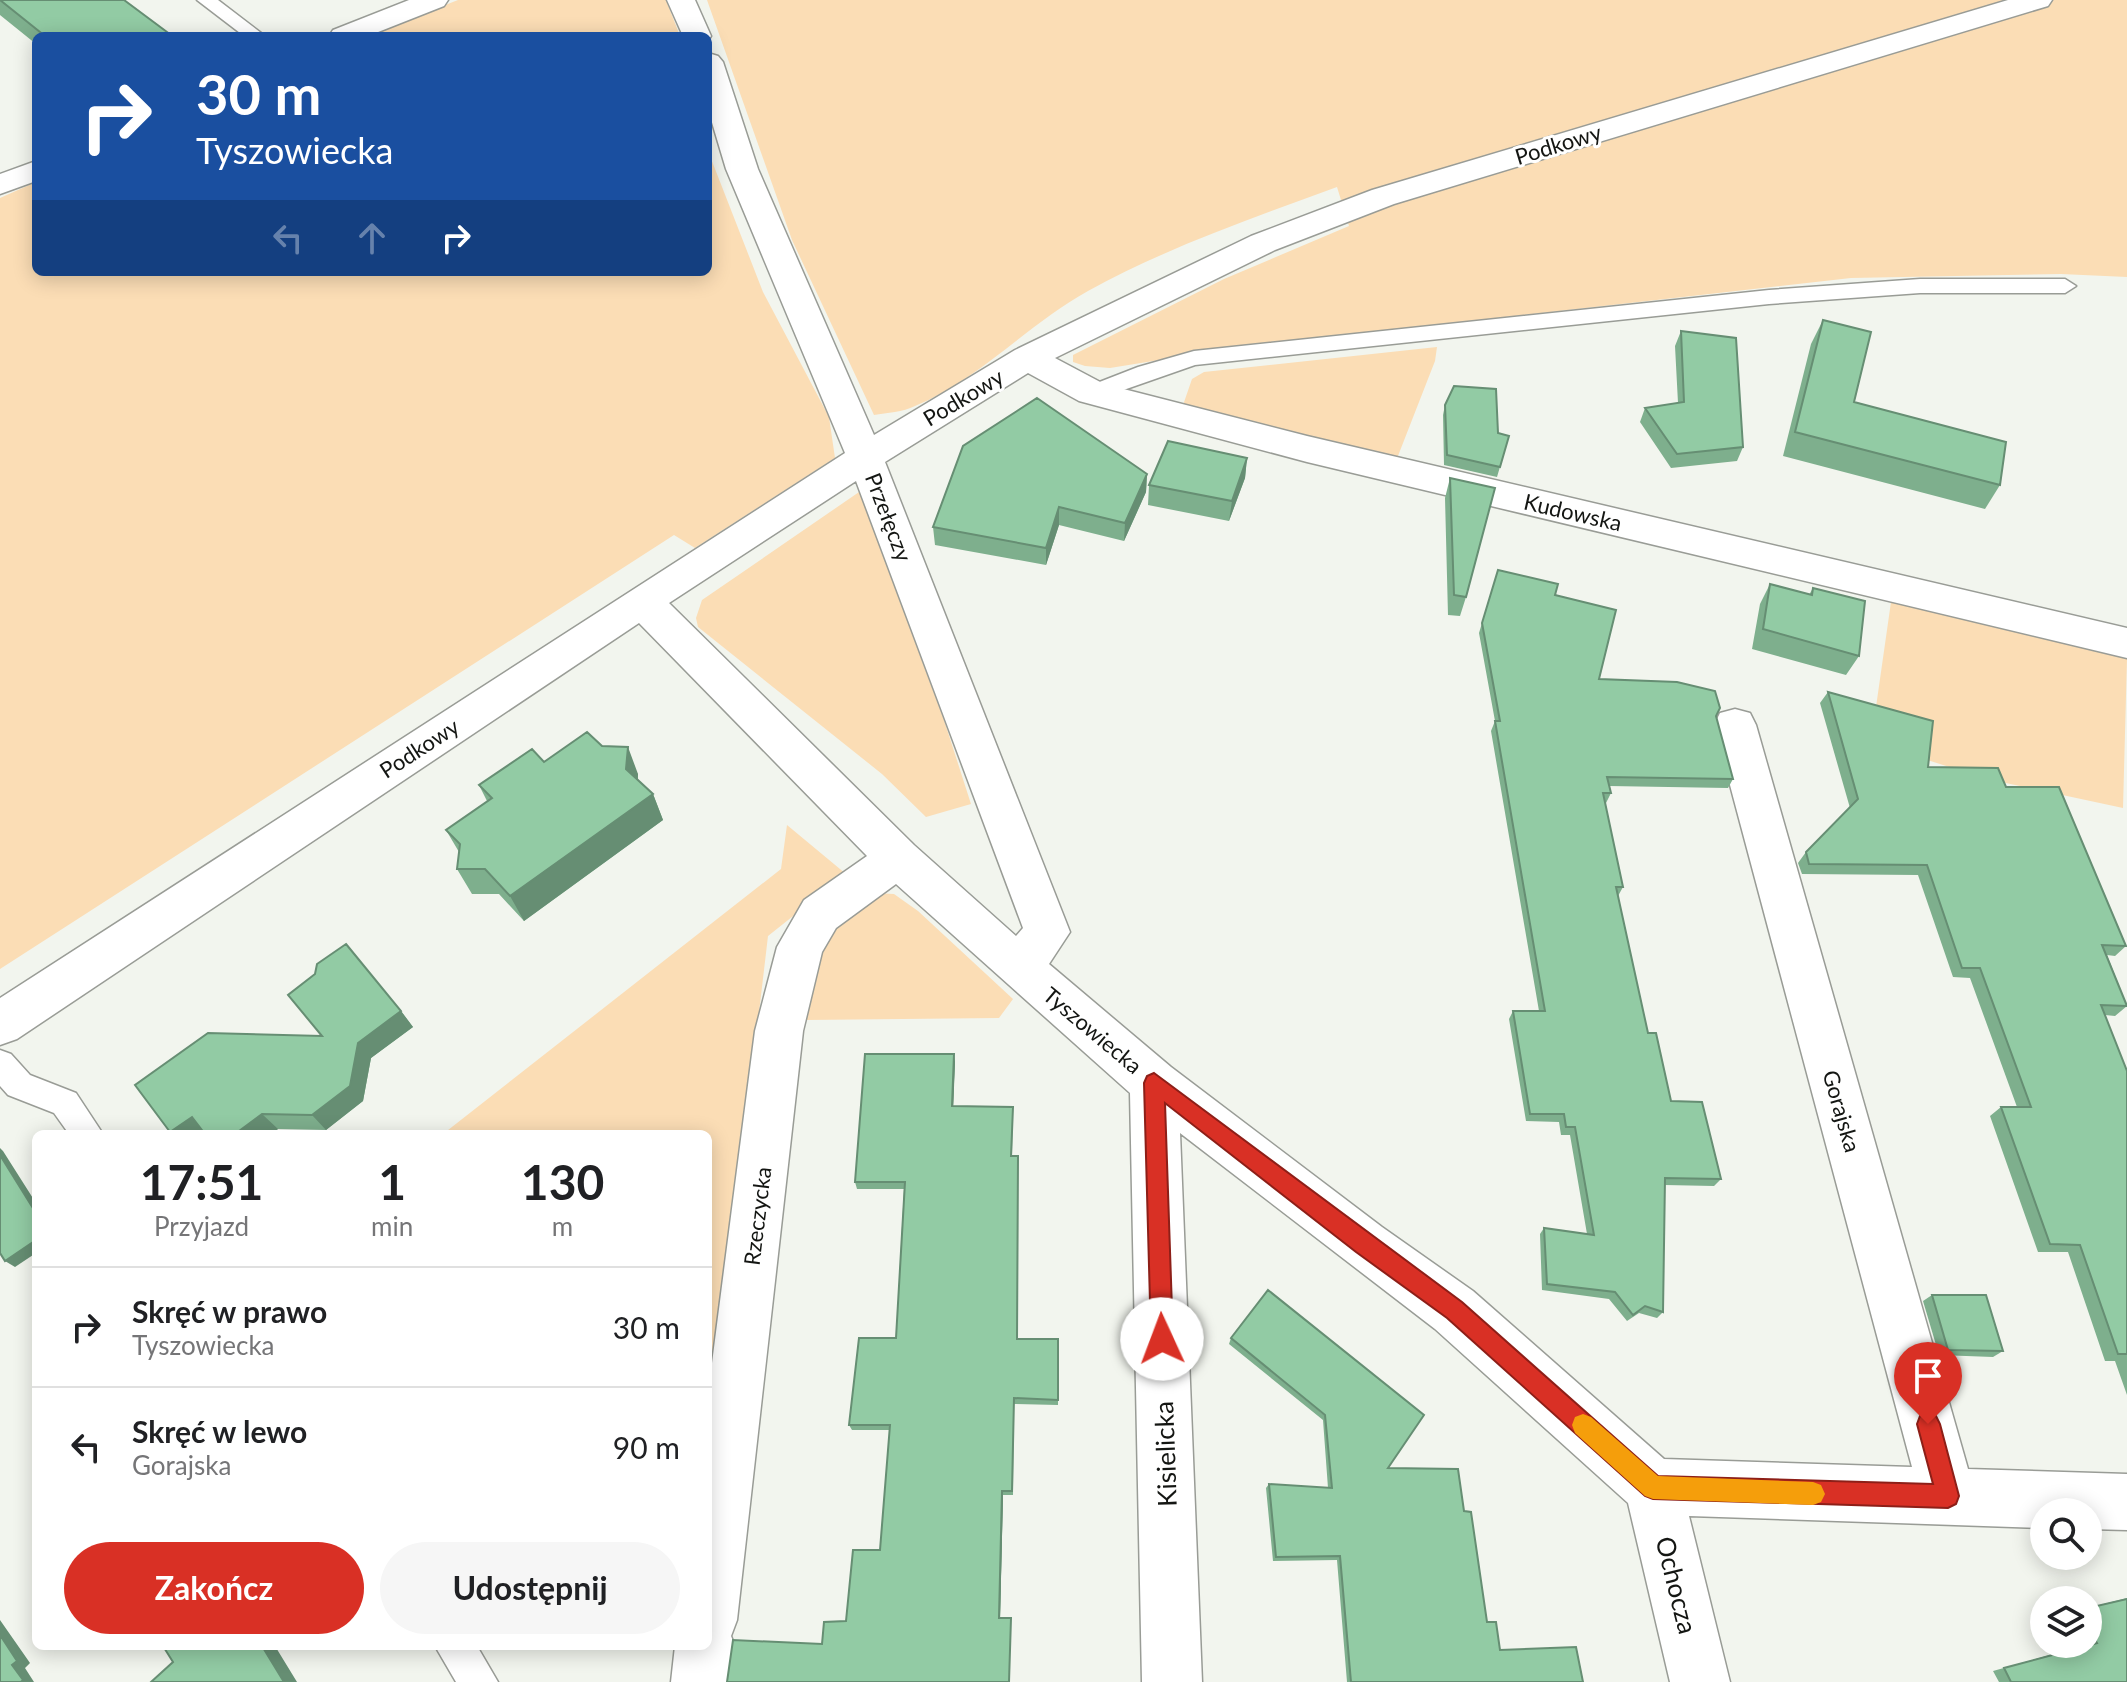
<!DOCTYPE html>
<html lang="pl">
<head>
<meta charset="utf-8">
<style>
	:root { --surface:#fff; --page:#f6f6f6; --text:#202124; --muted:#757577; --line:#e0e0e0; --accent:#d93025 }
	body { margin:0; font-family:Lato,sans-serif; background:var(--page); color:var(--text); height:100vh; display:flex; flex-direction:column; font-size:30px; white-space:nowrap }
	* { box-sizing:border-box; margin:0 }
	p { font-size:26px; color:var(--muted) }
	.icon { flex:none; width:44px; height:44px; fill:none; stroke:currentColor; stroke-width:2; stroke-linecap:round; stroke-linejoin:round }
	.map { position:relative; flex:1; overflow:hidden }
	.side { position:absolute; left:32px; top:1130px; width:680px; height:520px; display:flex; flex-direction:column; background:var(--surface); border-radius:12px; box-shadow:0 4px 20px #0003 }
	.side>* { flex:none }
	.hud { position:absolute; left:32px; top:32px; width:680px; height:244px; border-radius:12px; box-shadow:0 4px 20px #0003; background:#1a4fa0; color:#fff; overflow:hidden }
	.controls { position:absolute; left:2030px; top:1498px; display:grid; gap:16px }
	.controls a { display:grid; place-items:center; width:72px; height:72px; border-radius:50%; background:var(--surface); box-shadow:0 4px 20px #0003; font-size:40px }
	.pin { position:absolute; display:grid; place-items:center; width:68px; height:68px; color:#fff; margin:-82px -34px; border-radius:50% 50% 50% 0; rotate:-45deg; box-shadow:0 0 8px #0007 }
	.pin .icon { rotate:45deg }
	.me { position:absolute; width:88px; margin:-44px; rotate:358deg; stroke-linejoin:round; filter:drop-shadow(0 0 6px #0008) }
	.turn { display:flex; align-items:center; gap:28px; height:168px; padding:0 32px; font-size:36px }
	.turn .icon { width:104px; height:104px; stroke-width:2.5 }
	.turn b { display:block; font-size:56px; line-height:68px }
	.lanes { display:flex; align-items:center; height:76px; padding:0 32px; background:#0003; justify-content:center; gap:40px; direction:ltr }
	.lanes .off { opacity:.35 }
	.eta { display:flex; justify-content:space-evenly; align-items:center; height:136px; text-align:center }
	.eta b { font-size:48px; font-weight:700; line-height:56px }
	.primary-button { display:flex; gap:16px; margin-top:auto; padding:16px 32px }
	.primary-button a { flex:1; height:92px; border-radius:48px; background:var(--accent); color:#fff; font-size:32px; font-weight:700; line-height:92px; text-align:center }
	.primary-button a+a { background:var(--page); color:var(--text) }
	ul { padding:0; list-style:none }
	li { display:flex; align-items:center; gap:24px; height:120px; padding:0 32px; border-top:2px solid var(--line) }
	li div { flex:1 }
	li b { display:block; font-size:30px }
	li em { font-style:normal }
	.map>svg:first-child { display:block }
</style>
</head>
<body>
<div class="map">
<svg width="2127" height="1682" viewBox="0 0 2127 1682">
	<rect width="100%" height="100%" fill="#f2f5ee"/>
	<!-- green -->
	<path fill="#fbddb5" d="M458,0H666L680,36H366Z
		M707,0H2127V277L2061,274L1851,278L1295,341H1277L1110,368L1085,366L1073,362V355L1224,279L1349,226L1337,187C1253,218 1168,247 1088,291C1028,324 980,379 915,406C903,412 887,413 874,415L792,240Z
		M708,151L763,292L829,417L835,458L695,548L674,535L0,969V198L36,182V272H708Z
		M1437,347L1435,361L1396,461L1182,408L1192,379L1204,372Z
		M862,490L869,518L944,720L971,804L926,817L882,774L698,627L696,618L702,600Z
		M1891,602L2127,659L2123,808L1987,779L1871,742Z
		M787,825L846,874L768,936L708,1445V1134H443L781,869Z
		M875,893L894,894L918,911L1013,999L999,1018L806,1020L813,956L827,925Z"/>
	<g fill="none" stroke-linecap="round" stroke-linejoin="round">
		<defs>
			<path id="service" d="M197,0H218L265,36H244Z
				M1920,279H2065L2076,286L2065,293H1920L1769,304L1195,365L1092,401L1084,398L1081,393L1084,388L1138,367L1194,351L1769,290Z
				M0,1050L11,1054L30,1075L76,1093L103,1134H69L54,1113L8,1095L0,1086Z
				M435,1646H477L498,1682H456Z"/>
			<path id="minor" d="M409,0H448L444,6L368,36H329L333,30Z
				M667,0H695L711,36L708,41V36H683Z
				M2008,0H2052L2048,6L1394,204L1275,250L1055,358L1104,384L1307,436L2127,628V658L1307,462L1079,401L1028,373L885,462L1070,932L1049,964L1171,1067L1382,1227L1473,1291L1664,1459L1912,1467L1714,725L1720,713L1735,709L1750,713L1756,725L1968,1469L2127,1474V1530L2088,1529V1512H2044V1528L1689,1516L1730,1682H1670L1628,1503L1435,1329L1180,1133L1202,1682H1142L1130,1093L896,884L836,928L822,952L803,1031L737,1620L731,1636L735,1646L731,1682H671L675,1646H708V1394L755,1031L777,947L804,900L867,856L639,623L17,1039L0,1045V998L845,453L726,169L708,109V53L718,56L723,62L758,169L874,435L1015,350L1251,236L1372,190ZM856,481L1023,928L1016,936L914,845L669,603Z
				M36,161V181L0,194V174Z"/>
		</defs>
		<!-- service casing -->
		<use href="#service" stroke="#999c96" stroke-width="3"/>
		<!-- minor casing -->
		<use href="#minor" stroke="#999c96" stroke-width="3"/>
		<!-- service -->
		<use href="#service" fill="#fff" fill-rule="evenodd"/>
		<!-- minor -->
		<use href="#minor" fill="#fff" fill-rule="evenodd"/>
	</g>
	<!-- wall -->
	<path fill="#7eaf8d" d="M0,0L169,36H36V44L0,15Z
		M1823,320L1854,402L2000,485L1985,509L1783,456L1811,344Z
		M1681,331L1743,447L1737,461L1671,468L1640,422L1645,408L1678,403L1675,346Z
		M1445,405L1498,433L1509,436L1497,477L1444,465L1443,415Z
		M1247,458L1245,478L1229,521L1148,505L1149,485Z
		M1147,474L1146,492L1124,541L1059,525L1046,565L935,545L933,527Z
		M1450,478L1466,597L1460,616L1448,615L1445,498Z
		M1498,570L1555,595L1599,679L1716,716L1733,779L1728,788L1609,786L1611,793L1606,803H1605L1623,887L1618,896L1648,1033L1671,1101L1721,1179L1714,1186L1665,1185L1663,1312L1657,1318L1639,1313L1627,1321L1609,1299L1542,1290L1540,1234L1544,1228L1587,1234L1570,1135H1561L1559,1122L1526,1121L1509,1019L1513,1011H1539L1491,731L1495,721L1479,633Z
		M1770,584L1809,595L1813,588L1859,656L1846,675L1752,649L1760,604Z
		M1828,692L1928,767L2006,787L2126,946L2115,956L2107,955L2127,1006L2115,1016L2105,1015L2127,1071V1395L2115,1361H2105L2068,1252H2038L1990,1116L2001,1107H2017L1970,978L1953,977L1918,875L1802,874L1798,863L1806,852L1850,808L1820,703Z
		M602,746L638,774V780L653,794L663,820L524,921L499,894H472L457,869L459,852L446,830L487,801L479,785L544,762Z
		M401,1011L413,1027L371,1058L363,1101L326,1130L278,1129L271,1134H172L170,1132L322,1036Z
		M955,1061L953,1106L1013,1114L1012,1156L1018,1339H1058V1405L1014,1404L1013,1495H1003L1000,1618H1011V1621L822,1644L846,1621L880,1550L890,1430H852L849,1425L896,1338L904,1189H857L855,1182Z
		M1932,1295L2003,1351L1993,1357L1939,1355L1923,1301Z
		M1231,1338L1388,1468L1464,1511L1487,1622L1500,1650L1583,1682H1347L1337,1560L1273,1561L1266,1488L1269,1484L1328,1488L1323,1420L1229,1344Z
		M2127,1598V1682H1999L1993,1671L2085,1645L2084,1644H2088V1608Z"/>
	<!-- shaded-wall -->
	<path fill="#668e73" d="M1247,458L1245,478L1229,521L1232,501Z
		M1147,474L1146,492L1124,541L1125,523Z
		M1059,507V525L1046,565V548Z
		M628,747L638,774L637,796L626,769Z
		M653,794L663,820L524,921L510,896Z
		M401,1011L413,1027L371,1058L363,1101L326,1130L312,1115L358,1043Z
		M954,1054L955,1061L953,1114L952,1106Z
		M262,1114L278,1129L271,1134H235Z
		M192,1117L205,1134H172L170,1132Z
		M0,1148L3,1151L36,1203V1213L0,1155Z
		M36,1240V1253L15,1267L5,1261Z
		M1002,1491L1003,1495L1000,1621L999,1618Z
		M0,1620L30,1663L25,1668L34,1682H21L12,1665L0,1635Z
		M262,1646H275L297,1682H284Z"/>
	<!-- building -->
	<path fill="#92cba4" stroke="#668e73" stroke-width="2" d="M0,0H124L167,32L163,33L167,36H45Z
		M1823,320L1871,332L1854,402L2006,442L2000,485L1795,432Z
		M1681,331L1736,338L1743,447L1677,454L1645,408L1684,402Z
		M1454,386L1496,389L1498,433L1509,436L1500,467L1447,455L1445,405Z
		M1037,398L1147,474L1125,523L1059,507L1046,548L933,527L963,446Z
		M1168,441L1247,458L1232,501L1149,485Z
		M1450,478L1495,488L1466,597L1454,595Z
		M1498,570L1558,584L1555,595L1616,610L1599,679L1677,682L1715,691L1720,708L1716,716L1733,779L1607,777L1611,793H1603L1623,887H1616L1648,1033H1656L1671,1101L1702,1102L1721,1179L1665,1178L1663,1312L1645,1306L1633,1315L1615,1292L1547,1284L1544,1228L1594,1235L1575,1127H1566L1564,1114H1530L1513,1011H1545L1495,721H1500L1482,623Z
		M1770,584L1812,595L1813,588L1865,601L1859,656L1763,629Z
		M1828,692L1933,721L1928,767L1998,768L2006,787H2059L2126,946L2102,945L2127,1006L2101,1005L2127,1071V1354H2118L2080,1245L2050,1244L2001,1107H2031L1980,968H1962L1927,865L1809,864L1806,852L1858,799Z
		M587,732L602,746L628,747L626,769L653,794L510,896L485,869H457L460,844L446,830L492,798L479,785L532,749L544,762Z
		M346,944L401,1011L358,1043L350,1086L312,1115L262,1114L235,1134H205L192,1117L170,1132L135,1085L208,1033L322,1036L288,995L315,974L317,964Z
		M865,1054H954L952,1106L1013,1107L1011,1156H1018L1017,1339H1058V1400L1014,1398L1012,1491H1002L999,1618H1011L1009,1682H727L733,1640L822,1644L824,1622L846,1621L853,1550H880L890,1425H849L859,1338H896L905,1182H855Z
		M0,1155L36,1213V1240L5,1261L0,1253Z
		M1268,1290L1424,1415L1388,1468L1458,1469L1464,1511L1471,1512L1487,1622H1496L1500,1650L1576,1647L1583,1682H1351L1340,1556L1276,1557L1269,1484L1332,1488L1325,1415L1231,1338Z
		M1932,1295H1986L2003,1351L1948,1350Z
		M2127,1599V1682H2011L2004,1668L2097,1643L2088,1627V1608Z
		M0,1635L17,1661L12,1665L23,1680L21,1682H0Z
		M163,1646H262L284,1682H151L173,1662Z"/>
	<!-- route -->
	<path fill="#d93025" stroke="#8d1f18" stroke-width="2" d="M1154,1073L1462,1302L1658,1476L1933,1484L1917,1424L1920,1416L1928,1412L1936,1416L1940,1424L1959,1496L1956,1504L1948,1508L1653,1499L1645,1496L1447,1318L1356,1252L1165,1103L1173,1339L1170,1347L1162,1350L1154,1347L1151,1339L1144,1083L1147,1076Z"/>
	<!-- slow -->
	<path fill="#f59e0b" d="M1583,1414L1591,1417L1658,1476L1813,1482L1821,1485L1825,1494L1821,1502L1813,1505L1653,1499L1645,1496L1575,1433L1572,1425L1575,1417Z"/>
	<g text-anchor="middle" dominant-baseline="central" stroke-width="6" stroke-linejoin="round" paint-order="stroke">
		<!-- street labels -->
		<g font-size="22" fill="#141613" stroke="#fff">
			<text transform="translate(1558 144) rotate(-17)">Podkowy</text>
			<text transform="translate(963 397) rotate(-31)">Podkowy</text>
			<text transform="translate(1573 512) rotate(13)">Kudowska</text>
			<text transform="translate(889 517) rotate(69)">Przełęczy</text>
			<text transform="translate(419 748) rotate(-33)">Podkowy</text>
			<text transform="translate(1093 1030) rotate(40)">Tyszowiecka</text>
			<text transform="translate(1842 1111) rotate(74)">Gorajska</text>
			<text transform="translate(757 1216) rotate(-83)">Rzeczycka</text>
		</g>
		<!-- near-street labels -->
		<g font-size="26" fill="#141613" stroke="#fff">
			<text transform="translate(1165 1454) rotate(-92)">Kisielicka</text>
			<text transform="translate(1677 1585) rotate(76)">Ochocza</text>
		</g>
	</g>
</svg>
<div class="controls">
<a><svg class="icon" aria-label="search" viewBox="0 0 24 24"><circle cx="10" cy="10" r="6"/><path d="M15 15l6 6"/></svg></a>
<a><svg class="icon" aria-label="layers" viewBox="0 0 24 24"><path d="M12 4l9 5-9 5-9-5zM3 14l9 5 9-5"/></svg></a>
</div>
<div class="pin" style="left:1928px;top:1424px;background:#d93025"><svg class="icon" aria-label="arrive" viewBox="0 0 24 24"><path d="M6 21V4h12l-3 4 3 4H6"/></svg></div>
<svg class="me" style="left:1162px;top:1339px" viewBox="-20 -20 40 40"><circle r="19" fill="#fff"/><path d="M0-13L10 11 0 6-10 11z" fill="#d93025"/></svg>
<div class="hud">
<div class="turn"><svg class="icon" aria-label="right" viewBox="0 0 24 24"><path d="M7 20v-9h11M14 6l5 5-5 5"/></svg><div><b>30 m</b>Tyszowiecka</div></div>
<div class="lanes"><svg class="icon off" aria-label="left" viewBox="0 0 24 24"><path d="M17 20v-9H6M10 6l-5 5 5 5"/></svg><svg class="icon off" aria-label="ahead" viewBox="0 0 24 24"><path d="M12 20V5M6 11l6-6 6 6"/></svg><svg class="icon" aria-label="right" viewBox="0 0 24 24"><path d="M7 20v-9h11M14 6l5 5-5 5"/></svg></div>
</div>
<section class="side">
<div class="eta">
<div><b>17:51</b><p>Przyjazd</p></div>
<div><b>1</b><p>min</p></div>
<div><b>130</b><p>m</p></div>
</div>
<ul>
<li><svg class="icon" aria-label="right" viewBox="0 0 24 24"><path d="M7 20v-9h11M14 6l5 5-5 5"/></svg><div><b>Skręć w prawo</b><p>Tyszowiecka</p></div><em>30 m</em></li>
<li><svg class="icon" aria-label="left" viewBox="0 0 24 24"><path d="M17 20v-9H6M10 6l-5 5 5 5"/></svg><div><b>Skręć w lewo</b><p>Gorajska</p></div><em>90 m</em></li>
</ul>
<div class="primary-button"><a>Zakończ</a><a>Udostępnij</a></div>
</section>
</div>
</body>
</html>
